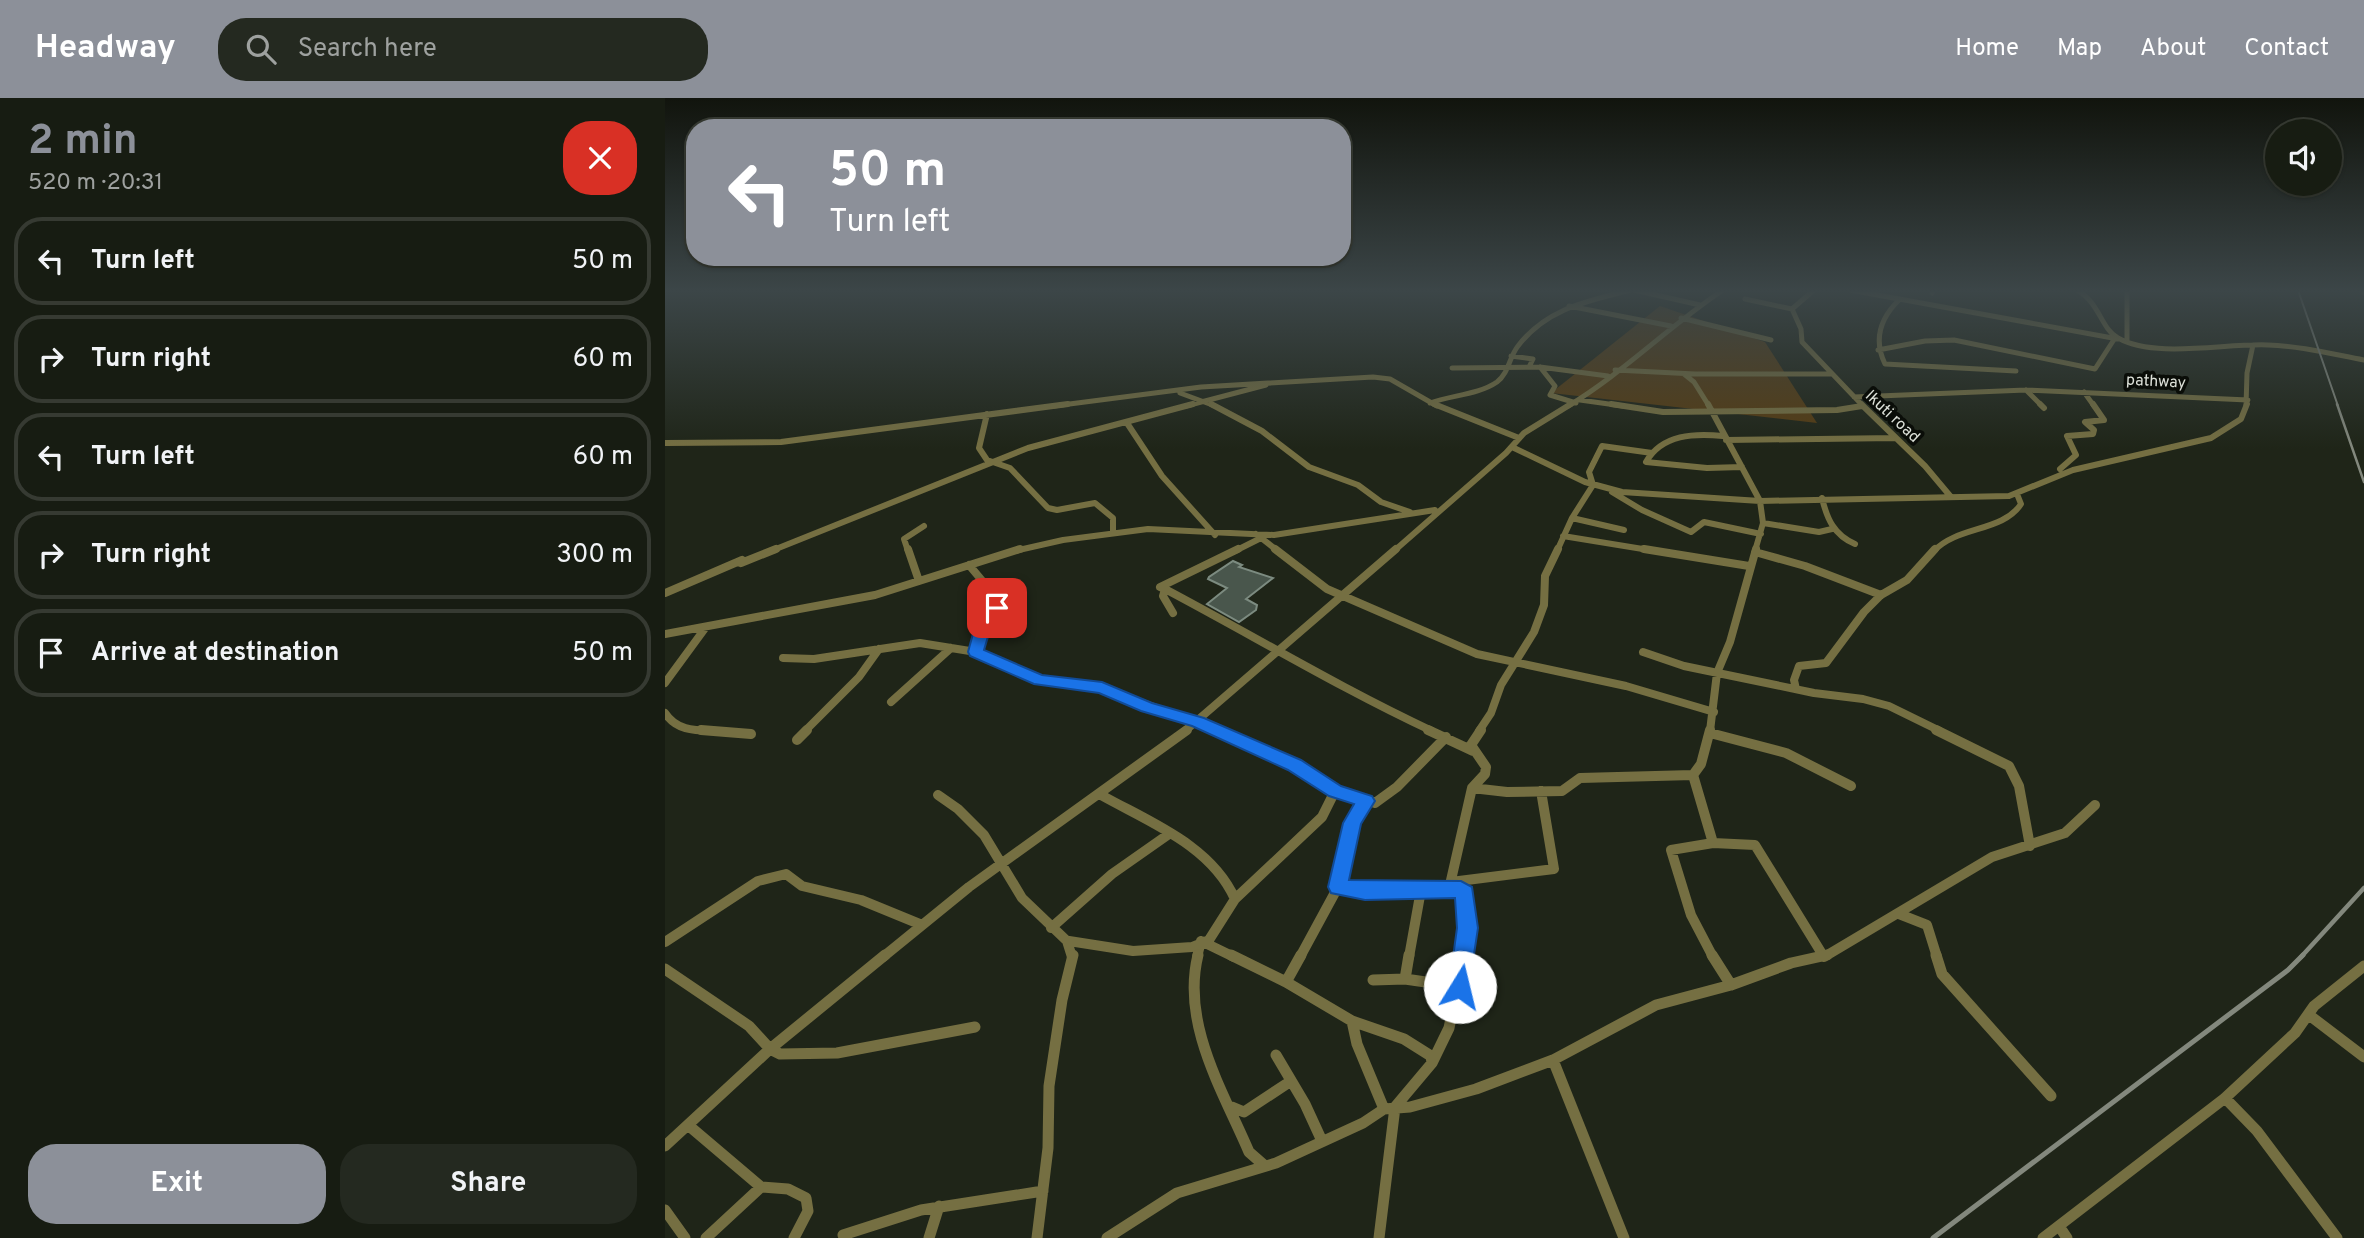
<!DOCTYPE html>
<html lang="en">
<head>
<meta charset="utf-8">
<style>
	:root { --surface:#171c12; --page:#242920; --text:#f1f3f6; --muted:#9ea19f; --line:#363a32; --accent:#8c9099 }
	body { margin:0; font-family:Overpass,sans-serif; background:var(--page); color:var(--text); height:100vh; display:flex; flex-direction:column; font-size:26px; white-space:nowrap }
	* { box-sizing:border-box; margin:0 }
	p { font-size:23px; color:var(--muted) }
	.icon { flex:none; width:38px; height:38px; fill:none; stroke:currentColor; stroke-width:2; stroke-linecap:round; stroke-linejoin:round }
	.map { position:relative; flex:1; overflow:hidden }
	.details { display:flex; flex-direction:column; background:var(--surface); width:665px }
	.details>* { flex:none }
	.top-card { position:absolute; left:21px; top:21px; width:665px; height:147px; border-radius:28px; box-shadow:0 2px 5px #0004,0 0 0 2px var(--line); background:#8c9099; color:#fff; overflow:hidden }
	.fabs { position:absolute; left:1600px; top:21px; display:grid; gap:14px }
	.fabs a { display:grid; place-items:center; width:77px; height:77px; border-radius:50%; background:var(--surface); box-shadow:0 2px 5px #0004,0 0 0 2px var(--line); font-size:35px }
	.pin { position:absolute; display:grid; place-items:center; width:60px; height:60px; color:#fff; margin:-30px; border-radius:14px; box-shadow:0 4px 10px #0006 }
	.me { position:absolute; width:77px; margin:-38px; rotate:9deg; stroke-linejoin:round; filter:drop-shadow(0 0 5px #0008) }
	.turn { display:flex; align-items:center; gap:24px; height:147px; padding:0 28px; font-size:32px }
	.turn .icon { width:91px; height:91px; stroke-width:2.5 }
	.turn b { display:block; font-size:49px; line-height:60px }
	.round { display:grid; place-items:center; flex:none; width:74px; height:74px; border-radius:28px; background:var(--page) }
	.overview { display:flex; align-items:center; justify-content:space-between; height:119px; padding:0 28px }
	h1 { font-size:42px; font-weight:700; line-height:52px; color:var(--accent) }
	.action { display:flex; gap:14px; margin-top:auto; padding:14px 28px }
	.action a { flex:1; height:80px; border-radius:28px; background:var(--accent); color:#fff; font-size:28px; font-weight:700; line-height:80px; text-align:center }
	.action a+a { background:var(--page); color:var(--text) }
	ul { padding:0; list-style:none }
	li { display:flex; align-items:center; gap:21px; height:88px; margin:0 14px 10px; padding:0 14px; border:4px solid var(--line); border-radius:28px }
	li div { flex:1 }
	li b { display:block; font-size:26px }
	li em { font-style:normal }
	header { display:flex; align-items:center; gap:42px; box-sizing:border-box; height:98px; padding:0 35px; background:var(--accent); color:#fff }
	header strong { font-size:33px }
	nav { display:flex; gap:38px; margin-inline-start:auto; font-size:24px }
	.search { width:490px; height:63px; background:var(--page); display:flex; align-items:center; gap:18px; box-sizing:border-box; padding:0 24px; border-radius:28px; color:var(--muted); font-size:26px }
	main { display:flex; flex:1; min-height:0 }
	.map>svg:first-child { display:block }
</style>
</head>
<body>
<header>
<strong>Headway</strong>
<div class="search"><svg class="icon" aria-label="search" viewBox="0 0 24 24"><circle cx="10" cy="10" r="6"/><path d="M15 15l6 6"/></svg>Search here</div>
<nav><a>Home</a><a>Map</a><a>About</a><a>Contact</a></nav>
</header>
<main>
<section class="details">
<div class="overview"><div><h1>2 min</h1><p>520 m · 20:31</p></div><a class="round" style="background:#d93025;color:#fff"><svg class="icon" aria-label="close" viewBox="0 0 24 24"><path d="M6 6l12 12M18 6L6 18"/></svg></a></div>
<ul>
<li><svg class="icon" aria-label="left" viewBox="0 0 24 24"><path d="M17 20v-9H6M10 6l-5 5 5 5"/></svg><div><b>Turn left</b></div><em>50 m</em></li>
<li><svg class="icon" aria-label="right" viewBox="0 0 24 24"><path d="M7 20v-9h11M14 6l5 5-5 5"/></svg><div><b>Turn right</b></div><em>60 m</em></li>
<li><svg class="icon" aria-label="left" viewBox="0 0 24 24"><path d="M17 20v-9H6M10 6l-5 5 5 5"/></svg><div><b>Turn left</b></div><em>60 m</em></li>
<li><svg class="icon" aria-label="right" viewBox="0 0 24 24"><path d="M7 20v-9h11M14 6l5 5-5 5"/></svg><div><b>Turn right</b></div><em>300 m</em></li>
<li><svg class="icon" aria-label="arrive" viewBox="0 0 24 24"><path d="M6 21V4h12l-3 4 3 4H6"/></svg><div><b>Arrive at destination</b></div><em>50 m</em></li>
</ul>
<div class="action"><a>Exit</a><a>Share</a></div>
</section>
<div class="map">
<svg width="1699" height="1140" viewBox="0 0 1699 1140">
	<rect width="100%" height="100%" fill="#1f2518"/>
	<!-- green -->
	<path fill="#553c12" d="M995,208L1100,244L1152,325L886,295Z"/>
	<!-- building -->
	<path fill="#49564c" stroke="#7c8b80" stroke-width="2" d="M568,463L577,467L574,469L608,480L581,501L592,507L591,512L574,524L542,506L562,490L543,481L544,479Z"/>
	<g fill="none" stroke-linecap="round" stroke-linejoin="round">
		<!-- street-far4 -->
		<path stroke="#756f42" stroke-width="5" d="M969,192L1035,207
			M1149,192L1127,211L1136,231L1137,244L1198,308
			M1185,192L1453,241
			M1412,192C1435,205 1436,231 1453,240C1491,261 1560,245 1603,247C1635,248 1667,256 1699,262
			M1462,192V243
			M1698,192L1699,195
			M1267,195L1269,192
			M1080,201L1127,211
			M1235,201C1215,220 1208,241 1220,266L1351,273
			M904,208L1006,228
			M1016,220L1106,242
			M1213,252L1260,243L1289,242L1430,271L1450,240
			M846,258L868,261L864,269
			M875,269L890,288L885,297L911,305
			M787,270L875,269L943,278
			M950,272L1030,276H1167
			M1019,276L1029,284L1044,308
			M1361,292L1377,308
			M1419,294L1429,308
			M515,295L550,308
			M1189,299L1361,292L1583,302
			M915,302L958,308
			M765,305C786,297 813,297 832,284C844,275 844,259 853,248C882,210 923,203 966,192
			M389,308L536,289L708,279L725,281L772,308
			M521,308L601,287
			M903,308C958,275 1004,228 1058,192
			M1581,308L1582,275L1588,247"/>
		<!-- street-far3 -->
		<path stroke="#756f42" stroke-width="6" d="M546,306L597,333L644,369L693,387L716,404L745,414
			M769,306L854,340
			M946,306L998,314L1172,312L1197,308
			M1043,306L1095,403L1098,425L1090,453
			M1196,306L1260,368L1286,399
			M1375,306L1379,310
			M322,316L314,350L322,362L345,370L383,410L392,412L430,405L448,420V434
			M462,325L497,378L550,437
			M1058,338C1030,335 997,336 981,364L1042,370L1077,369
			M1061,342L1231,340
			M0,345L116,344L403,306
			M847,349L920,384L957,394L1095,403L1344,398L1408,372L1546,340L1576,321L1582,306
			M1395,371L1411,357L1402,338L1428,336L1429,332L1420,324L1439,322L1428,306
			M947,394L977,412L1026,434L1039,424L1096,436
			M1157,400C1162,421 1169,437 1190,446
			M907,420L959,432
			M1098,425L1154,434L1167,431
			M591,436L613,453
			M898,438L990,453
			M106,453L363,350L528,306
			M243,453L239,441L259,428
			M349,453L398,442L483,431L609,437L770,412
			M570,453L596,440
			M729,453L841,355L859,335L906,306
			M892,453L907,420L928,387L924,374L937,348L987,355
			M1269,453C1292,428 1338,434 1356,406L1352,396"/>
		<!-- street-far2 -->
		<path stroke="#756f42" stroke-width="8" d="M243,451L254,483
			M610,451L662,491L812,556L961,588L1049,614
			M979,451L1084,468
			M1090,454L1140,468L1216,497
			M76,465L111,451
			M304,467L335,504L317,532L311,554
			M500,491C589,538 675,590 767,633
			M0,495L77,462
			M508,515L498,498L500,491L495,489L573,451
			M0,536L210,497L355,451
			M978,554L1019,568L1149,595L1198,601L1224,608L1275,633
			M118,560L149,561L255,545L311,554L374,582L437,590L554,633
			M0,585L41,529
			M1131,591L1129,582L1134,568L1161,565L1199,514L1216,497L1242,482L1270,451
			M226,604L286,550
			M0,615C13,635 34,632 56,633
			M140,633L194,579L214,551
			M520,633L731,451
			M814,633L826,615L836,587L869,534L879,507L880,478L893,451
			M1045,633L1052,575L1065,544L1091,451"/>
		<!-- street-far1 -->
		<path stroke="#756f42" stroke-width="10" d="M36,632L86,636
			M550,632L630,667L670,693L710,705L732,689L781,639
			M763,632L808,653
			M1045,632L1036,666L1028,677L1048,745L1006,752L1026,817L1048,859
			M1271,632L1344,668L1354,688L1365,748
			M1045,635L1121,655L1186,688
			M132,642L142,632
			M807,690L842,694L897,693L915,680L1028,677
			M273,697L293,711L319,737L357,800L402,843L407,859
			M436,697C484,724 546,747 570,801
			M1048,745L1090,747L1159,859
			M786,784L889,771L876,693
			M673,789C714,795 759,784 799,795L803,830L799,859
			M784,791L807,690L820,676L821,669L806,647L816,632
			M1234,816L1262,827L1272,859
			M386,830L447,776L504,736
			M404,843L468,853L527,849L544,842L570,801L657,719L670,693
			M536,843L569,859
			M0,844L93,783L121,776L137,788L196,802L257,827
			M218,859L304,789L522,632
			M532,859L536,843
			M635,859L673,789L687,725L701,703
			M744,859L756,792
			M1159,859L1327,759L1400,735L1430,707"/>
		<!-- street -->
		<path stroke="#756f42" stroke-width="11" d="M533,857C516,926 558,993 584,1054L600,1068
			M566,857L621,884L687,923L739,941L766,958L767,965
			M1047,857L1066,887
			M1271,857L1277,876L1386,998
			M0,871L84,928L105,951L115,956L172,955L310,929
			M740,881L744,857
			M708,882L740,881L795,889
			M621,884L636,857
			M1644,917L1699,959
			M687,923L692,946L719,1011
			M611,957L640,1006L657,1043
			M888,962L959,1140
			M1560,1000L1592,1033L1672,1140
			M567,1009L579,1014L626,983
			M23,1027L96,1089L123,1091L141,1100L143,1113L129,1140
			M0,1048L105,951L220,857
			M0,1112L20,1140
			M1394,1128L1402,1140
			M178,1137L256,1112L378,1093
			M41,1140L96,1089
			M264,1140L274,1108
			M372,1140L383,1050L384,988L397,902L408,857
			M442,1140L512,1095L611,1065L698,1025L719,1011L745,1009L811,991L888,962L991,907L1066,887L1126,865L1162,857
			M714,1140L730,1009L767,965L784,930L799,857
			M1378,1140L1560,1000L1630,935L1649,908L1699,868"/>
		<!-- rail-far3 -->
		<path stroke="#83887d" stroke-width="2" d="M1633,192L1673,308"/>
		<!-- rail-far2 -->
		<path stroke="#83887d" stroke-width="2.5" d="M1672,306L1699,384"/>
		<!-- rail-far1 -->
		<path stroke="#83887d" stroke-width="4.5" d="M1636,859L1699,790"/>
		<!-- rail -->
		<path stroke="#83887d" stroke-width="5" d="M1268,1140L1623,872L1638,857"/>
	</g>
	<!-- sky -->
	<linearGradient id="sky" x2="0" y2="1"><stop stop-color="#11140d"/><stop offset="0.55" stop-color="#3c4648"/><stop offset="1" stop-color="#3c4648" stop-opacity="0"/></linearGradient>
	<rect width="1699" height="351" fill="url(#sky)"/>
	<!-- route -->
	<path fill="#1a73e8" stroke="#114b97" stroke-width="2" d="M332,505L339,510L325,532L319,552L377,577L437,584L487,605L539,620L636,662L676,688L707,698L710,703L696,726L684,782L796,783L807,789L813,830L803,896L795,899L787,896L784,889L792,830L790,800L700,802L666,795L663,789L678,725L689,706L664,698L623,672L527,628L476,613L434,595L369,586L305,558L303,554L309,532L326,507Z"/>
	<g text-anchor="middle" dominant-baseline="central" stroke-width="7" stroke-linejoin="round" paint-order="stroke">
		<!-- far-street labels -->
		<g font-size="16" fill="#dde1d9" stroke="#0a0d08">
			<text transform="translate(1491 284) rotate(3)">pathway</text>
			<text transform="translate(1227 319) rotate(43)">Ikuti road</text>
		</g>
	</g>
</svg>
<div class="fabs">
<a><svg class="icon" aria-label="sound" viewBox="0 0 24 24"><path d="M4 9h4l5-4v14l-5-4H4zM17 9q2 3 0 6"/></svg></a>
</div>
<div class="pin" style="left:332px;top:510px;background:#d93025"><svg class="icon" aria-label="arrive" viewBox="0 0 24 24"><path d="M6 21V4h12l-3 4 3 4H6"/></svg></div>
<svg class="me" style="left:795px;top:889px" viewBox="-20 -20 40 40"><circle r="19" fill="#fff"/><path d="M0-13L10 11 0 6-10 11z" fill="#1a73e8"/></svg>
<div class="top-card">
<div class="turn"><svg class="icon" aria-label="left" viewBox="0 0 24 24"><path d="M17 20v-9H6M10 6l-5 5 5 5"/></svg><div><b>50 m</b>Turn left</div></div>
</div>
</div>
</main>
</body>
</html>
